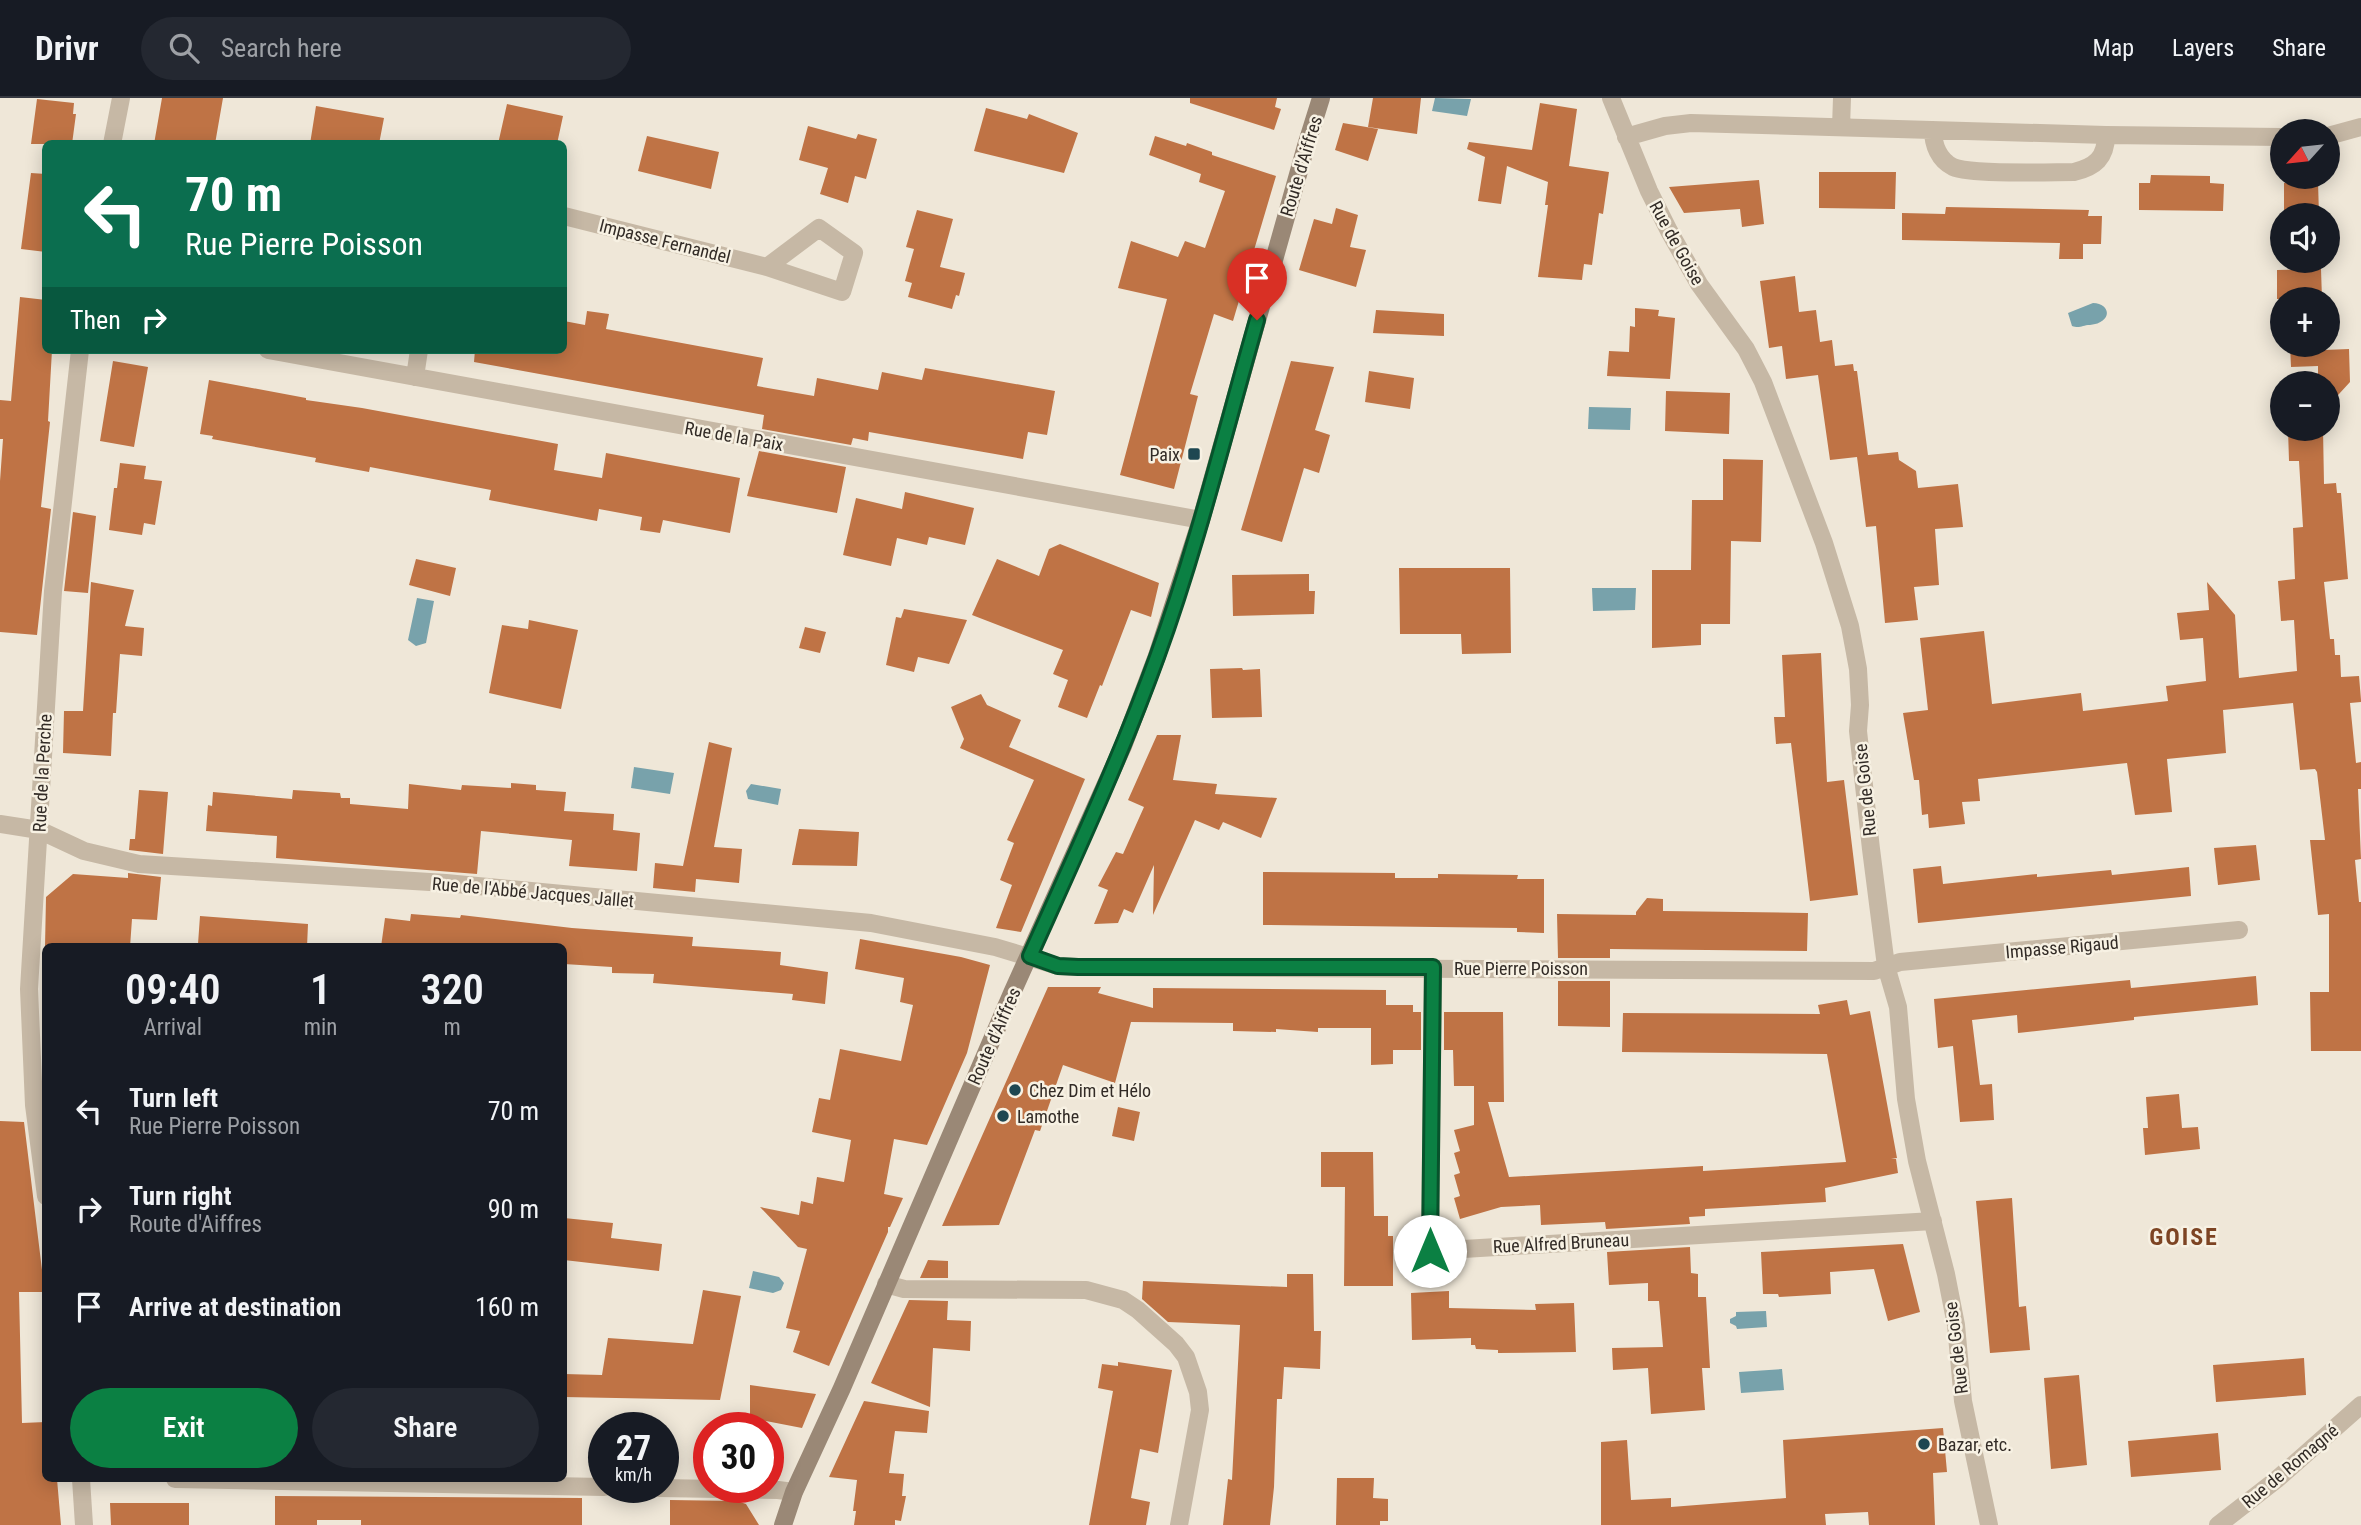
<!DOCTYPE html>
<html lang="en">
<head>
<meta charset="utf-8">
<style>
	:root { --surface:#171b24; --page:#242831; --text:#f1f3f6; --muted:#9ea1a6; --line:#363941; --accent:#0b8043 }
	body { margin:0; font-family:"Roboto Condensed",sans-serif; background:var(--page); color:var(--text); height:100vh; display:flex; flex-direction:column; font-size:26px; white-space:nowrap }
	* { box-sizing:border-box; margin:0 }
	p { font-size:23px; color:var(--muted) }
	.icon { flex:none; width:38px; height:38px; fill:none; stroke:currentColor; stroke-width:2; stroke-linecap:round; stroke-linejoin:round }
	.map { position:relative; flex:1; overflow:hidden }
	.panel { position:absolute; left:42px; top:845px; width:525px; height:539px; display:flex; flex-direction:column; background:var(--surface); border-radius:10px; box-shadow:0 4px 18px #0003 }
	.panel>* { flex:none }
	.guide { position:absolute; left:42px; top:42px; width:525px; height:214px; border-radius:10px; box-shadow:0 4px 18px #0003; background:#0b6e4f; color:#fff; overflow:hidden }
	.needle { width:46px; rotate:243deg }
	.tools { position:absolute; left:2270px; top:21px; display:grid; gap:14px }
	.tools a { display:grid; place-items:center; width:70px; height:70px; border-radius:50%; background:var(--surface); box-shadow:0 4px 18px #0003; font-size:35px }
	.speed { position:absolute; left:588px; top:1314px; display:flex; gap:14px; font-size:35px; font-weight:700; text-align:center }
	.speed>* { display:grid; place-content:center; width:91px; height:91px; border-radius:50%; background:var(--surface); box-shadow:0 4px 18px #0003; line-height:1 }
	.speed small { font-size:18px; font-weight:400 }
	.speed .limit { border:10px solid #d22; background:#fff; color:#111 }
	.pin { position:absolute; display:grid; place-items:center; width:60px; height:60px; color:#fff; margin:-72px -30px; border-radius:50% 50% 50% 0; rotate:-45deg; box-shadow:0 0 7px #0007 }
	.pin .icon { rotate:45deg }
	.me { position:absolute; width:77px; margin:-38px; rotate:0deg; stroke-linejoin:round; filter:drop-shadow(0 0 5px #0008) }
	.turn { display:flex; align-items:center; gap:24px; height:147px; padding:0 28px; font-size:32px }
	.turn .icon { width:91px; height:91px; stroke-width:2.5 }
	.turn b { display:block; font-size:49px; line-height:60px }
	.then { display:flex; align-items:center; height:66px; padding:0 28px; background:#0003; gap:14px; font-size:26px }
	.eta { display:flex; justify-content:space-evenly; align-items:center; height:119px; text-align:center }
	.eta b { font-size:42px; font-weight:600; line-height:49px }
	.primary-button { display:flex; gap:14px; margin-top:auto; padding:14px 28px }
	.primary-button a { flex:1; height:80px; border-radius:42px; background:var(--accent); color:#fff; font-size:28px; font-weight:600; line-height:80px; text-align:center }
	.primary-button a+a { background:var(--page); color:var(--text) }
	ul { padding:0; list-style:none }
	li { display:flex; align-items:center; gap:21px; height:98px; padding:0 28px }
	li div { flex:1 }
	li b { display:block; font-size:26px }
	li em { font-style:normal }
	header { display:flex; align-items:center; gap:42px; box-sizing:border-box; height:98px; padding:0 35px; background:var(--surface); border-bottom:2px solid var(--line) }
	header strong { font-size:33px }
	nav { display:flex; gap:38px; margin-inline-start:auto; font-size:24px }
	.search { width:490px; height:63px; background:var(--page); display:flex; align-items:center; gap:18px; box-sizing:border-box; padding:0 24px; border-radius:38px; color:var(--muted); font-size:26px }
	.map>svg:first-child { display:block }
</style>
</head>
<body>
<header>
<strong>Drivr</strong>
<div class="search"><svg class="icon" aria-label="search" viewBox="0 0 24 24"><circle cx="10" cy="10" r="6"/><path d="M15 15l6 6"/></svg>Search here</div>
<nav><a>Map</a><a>Layers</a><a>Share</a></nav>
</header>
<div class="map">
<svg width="2361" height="1427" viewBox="0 0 2361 1427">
	<rect width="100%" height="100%" fill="#efe7d8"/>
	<!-- water -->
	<path fill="#78a2ab" d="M1435,0L1471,1L1467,18L1432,13Z
		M2093,205C2112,206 2112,225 2090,227C2082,227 2080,231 2072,228L2068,215Z
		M1589,309L1631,310L1630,332L1588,331Z
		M1592,490H1636L1635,512L1593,513Z
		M417,500L434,503L426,545L416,548L408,542Z
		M634,669L674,675L670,696L631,690Z
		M751,686L781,691L778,707L748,701L746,693Z
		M753,1173L779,1179L784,1185L781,1192L773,1195L749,1190Z
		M1766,1213L1767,1229L1737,1231L1736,1228L1730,1225V1221L1736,1218V1214Z
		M1782,1271L1784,1292L1741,1295L1739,1274Z"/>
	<!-- building -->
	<path fill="#bf7345" d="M162,0H223L215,46H154Z
		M1190,0H1277L1275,9L1281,11L1274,32L1190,5Z
		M1373,0H1421L1417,36L1368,29Z
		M37,1L74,5L73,16H76L72,46H31Z
		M1540,5L1577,11L1569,68L1609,74L1603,116L1599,115L1592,167L1584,166L1582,182L1538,179L1548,107H1545L1548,84L1507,68L1501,106L1478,103L1485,59L1467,51L1469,44L1532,52Z
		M507,6L563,18L557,46H498Z
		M316,8L384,20L379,46H310Z
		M986,10L1027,21L1029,16L1078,35L1064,75L974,53Z
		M1343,25L1378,31L1368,63L1335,52Z
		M808,28L856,41L858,36L877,41L866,81L855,78L848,105L820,96L828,70L799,62Z
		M647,38L719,54L711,91L638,73Z
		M1155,38L1186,48L1187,45L1212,54V57L1276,78L1233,223L1214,216L1190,296L1198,298L1174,391L1120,377L1167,201L1118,190L1131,143L1178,159L1185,143L1205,150L1225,93L1199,84L1201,76L1149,57Z
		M1819,74H1896L1895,111L1819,110Z
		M31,75L46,76V154L21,151Z
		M2151,77L2210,78V85L2224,86L2223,113L2139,112V85H2150Z
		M1759,82L1764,126L1742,129L1740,111L1684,115L1669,89Z
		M2318,84L2319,117H2284V85Z
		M1946,109L2089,112L2088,118H2102L2101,146H2083V161H2059L2060,145L1902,142V115L1945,116Z
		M1336,110L1358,117L1350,149L1366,152L1356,189L1299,172L1314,121L1332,126Z
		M917,112L953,121L940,169L965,175L959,198L956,197L952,211L908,199L912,185L905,183L914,151L906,149Z
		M2321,171L2322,201H2277V172Z
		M1795,178L1799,214L1816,212L1820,244L1832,242L1835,268L1853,266L1854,273H1857L1868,357L1898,354L1899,362L1916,373L1918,390L1958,386L1963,429L1935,431L1939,487L1914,489L1918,522L1885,525L1876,428L1866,429L1857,359L1830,362L1818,277L1786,281L1782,248L1769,250L1760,183Z
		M20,199L46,202V252H52L48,323L50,324L41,409L51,411L37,537L0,534V383L3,341H0V302L11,303Z
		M1635,210L1659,212L1658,218L1675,220L1670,281L1607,278L1609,253L1629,254L1630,228L1635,229Z
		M1376,212L1444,216V238L1373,235Z
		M587,213L609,216L606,231L763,260L757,288L814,298L817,280L878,292L882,274L922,282L925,270L1055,293L1047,337L1028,334L1023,361L869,334L868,343L853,340L851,347L762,331L764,317L474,264L475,252H564V223L585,227Z
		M2290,247H2323L2324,252L2349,251L2350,284L2328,308V285H2318V268L2291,269Z
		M113,263L148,269L134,349L100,343Z
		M1291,263L1334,269L1315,332L1330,337L1319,375L1304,370L1282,444L1241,432Z
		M1369,273L1414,280L1410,311L1365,304Z
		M209,282L306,300V302L362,310L558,346L554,372L602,380L606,355L740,380L730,435L663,422L660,435L640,432L642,419L599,411L597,423L489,402L491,392L370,369L369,374L315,364L316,360L212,341L213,338L200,336Z
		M1666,293L1730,295L1729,336L1665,333Z
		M2288,331H2323L2324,386L2336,385L2337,395H2341L2348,481L2324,484L2330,541H2334L2335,557H2340L2341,579L2359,578L2361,602V604L2350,605L2356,665L2361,664V691H2358L2361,761L2355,762L2359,804H2361V953H2311L2310,894H2329V816L2318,817L2310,742H2325L2317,674L2315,671L2300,672L2293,605L2223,612L2226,655L2167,661L2172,714L2135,717L2127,665L1978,681L1980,703L1962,704L1965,726L1929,730L1928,716L1922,717L1919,682H1914L1903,615L1928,612L1920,540L1984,533L1992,606L2081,595L2083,613L2168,603L2166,588L2206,583L2203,540L2180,542L2177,515L2209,512L2207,484L2235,517L2239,580L2297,573L2294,522L2281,523L2278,483L2295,481L2293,430L2303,429L2299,363H2289Z
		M759,353L846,369L837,415L747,398Z
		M1723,361L1763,362L1761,444L1731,443L1730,526H1701V547L1652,550V472H1691L1692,402H1723Z
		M120,365L146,368L144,381L162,383L155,427L144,425L142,437L109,432L114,390H117Z
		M905,394L974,410L965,447L929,439L927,447L897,440L891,468L843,457L856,400L902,411Z
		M73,414L96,418L88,495L64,493Z
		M1060,446L1159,485L1151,519L1131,512L1102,588L1100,587L1087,620L1058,609L1068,582L1053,576L1063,552L972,517L997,461L1039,478L1049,451Z
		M416,461L456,470L450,498L409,487Z
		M1399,470H1510L1511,555L1462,556L1461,536H1400Z
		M1309,476V493H1315L1314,516L1233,518L1232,477Z
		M91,484L134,492L125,528L144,530L142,558L120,556L116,615H113L111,658L63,655L64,613H83Z
		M904,511L967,522L949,566L918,559L914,574L886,567L896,519L901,520Z
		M529,522L578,532L561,611L489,595L502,527L528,531Z
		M805,529L826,534L820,555L799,550Z
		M1821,555L1827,684L1844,682L1858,797L1810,803L1791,645L1776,646L1774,619H1785L1782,557Z
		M1242,570L1243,572L1260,571L1262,619L1212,620L1210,571Z
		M981,596L987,607L1021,622L1009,649L1085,681L1021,834L996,830L1012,787L1000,782L1014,745L1007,742L1034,682L960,650L964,641L951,609Z
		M1157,637H1181L1173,682L1217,686L1215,696L1277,700L1261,740L1223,724L1219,732L1195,722L1153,817L1154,767L1133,815L1124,811L1118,825L1094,826L1108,792L1098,788L1116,754L1123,756L1144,709L1128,702Z
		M709,644L732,650L714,749L742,751L739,785L696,781L695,794L653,790L655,765L683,768Z
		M511,685L536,687V692L566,694L564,713L614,716L613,732L640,735L637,773L569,768L572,742L481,733L477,776L276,760L277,738L206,733L208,707L212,708L213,694L292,701L293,692L340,695L341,700H350V706L408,711L409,686L461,692L462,687L511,690Z
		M139,692L168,694L163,756L129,752L130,741H135Z
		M799,731L859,734L857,768L792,767Z
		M2256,747L2260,782L2218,787L2214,750Z
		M1941,768L1943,786L2037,776V779L2111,772L2112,777L2189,769L2191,798L1918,825L1913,771Z
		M1263,774L1395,775V780H1438V776L1518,777L1517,781H1544V835L1517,834V830L1263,827Z
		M128,775L161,779L157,822L132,821L130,849H45L46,799L73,776L128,780Z
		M1647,800L1663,801V813L1808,815L1807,853L1610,851V860H1558L1557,816L1636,817V814Z
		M411,816L460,820L461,817L572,830L693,839L692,848L781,854L780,867L828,874L825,906L792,902L793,896L653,885L654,876L612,875V869L564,866V849H381L385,820L410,823Z
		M200,818L308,826L307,849H226L198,846Z
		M860,841L961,859L990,867L967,955L927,1047L894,1041L884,1096L903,1100L890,1129H888V1134L829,1268L793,1254L800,1233L786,1230L807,1151L798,1149L760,1109L799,1117L801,1103L813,1106L817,1079L844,1084L851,1042L812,1034L819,1000L830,1002L840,951L901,963L913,907L900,904L904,880L855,871Z
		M2256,878L2258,907L2134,919V922L2018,935L2017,917L1972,922L1980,987L1992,986L1994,1022L1960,1024L1953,948L1938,950L1934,901L2130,882L2131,890Z
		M1558,883H1610V929L1558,928Z
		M1048,889H1101L1098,895L1153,910V890L1386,892V907H1413V914H1421V952H1393V966L1371,967V930H1318V934L1276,931V934L1233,933V925L1131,924L1115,985L1063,967L1040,1033L1035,1032L999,1127L942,1128Z
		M1847,902L1850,917L1870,913L1897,1060L1891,1061H1896L1898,1075L1825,1090L1826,1104L1705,1111V1118L1689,1119L1690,1126L1606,1131L1605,1124L1541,1127L1540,1107L1501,1109L1460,1121L1454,1100L1460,1098L1454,1077L1460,1075L1454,1055L1460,1053L1454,1032L1474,1027V988H1454L1453,952H1444V914H1503L1504,1004H1488L1509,1079L1703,1068V1073L1846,1064L1827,956L1622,954L1623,915L1820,916L1818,907Z
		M2179,996L2182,1030L2198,1029L2200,1051L2145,1057L2143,1030H2148L2146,999Z
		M1118,1009L1140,1014L1134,1043L1112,1038Z
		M0,1023L24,1024L42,1172V1194H19L22,1325L46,1324V1381H57L61,1427H0Z
		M1321,1054H1373L1374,1118H1388V1138H1393V1188H1344L1345,1089H1321Z
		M2012,1100L2019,1209L2026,1208L2030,1252L1990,1255L1976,1103Z
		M564,1120L613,1125L611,1140L662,1146L659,1173L564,1162Z
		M1903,1146L1920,1214L1888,1223L1874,1171L1830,1174L1831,1196L1779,1199L1778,1196H1763L1761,1154Z
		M1690,1149L1691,1175L1698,1176V1199H1706L1710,1270H1702L1705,1312L1651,1316L1648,1270L1613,1272L1612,1250L1663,1249L1659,1203H1648V1185L1609,1187L1607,1154Z
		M928,1162L948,1163V1180H920Z
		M1287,1176H1313L1314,1233H1321L1320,1271L1284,1269L1282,1301H1277L1274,1389L1270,1427H1223L1228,1381L1232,1382L1240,1227L1168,1224L1142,1201L1143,1183L1287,1189Z
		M703,1192L741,1198L720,1302L564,1299V1276L602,1277L608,1240L693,1246Z
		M1449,1193V1210L1536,1212L1535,1206L1574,1205L1576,1254L1498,1255V1252L1476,1251L1475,1247H1471V1240L1412,1242L1411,1195Z
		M909,1202L948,1203L947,1222L971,1223L970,1253L933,1250L930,1309L871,1285Z
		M2304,1260L2306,1297L2216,1304L2213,1267Z
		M1118,1264L1172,1272L1158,1355L1140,1351L1131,1400L1150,1404L1146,1427H1089L1113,1293L1098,1290L1102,1266L1118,1268Z
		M2079,1277L2087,1367L2051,1371L2044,1280Z
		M750,1287L816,1296L802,1330L750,1320Z
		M864,1303L929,1313L927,1335L895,1333L889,1375L904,1376L902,1398H906L901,1423L895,1422V1427H854L856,1413H853L857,1382L829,1379Z
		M1943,1330L1947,1374L1933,1375L1935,1427H1869L1868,1414L1825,1416L1826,1427H1601V1344L1627,1342L1631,1402L1671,1400V1409L1786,1400L1783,1342Z
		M2218,1335L2221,1372L2131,1379L2128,1343Z
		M1337,1380H1374L1373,1400L1388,1401V1423H1380V1427H1336Z
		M275,1398L582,1400V1427H361V1422H317V1427H275Z
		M670,1402L737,1403L746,1406L759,1427H670Z
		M110,1405H189V1427H111Z"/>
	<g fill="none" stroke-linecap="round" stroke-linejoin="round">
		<!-- minor -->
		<path stroke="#c6b8a5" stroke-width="18" d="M1611,0L1649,93L1669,133L1699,186L1746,251L1763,284L1824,445L1850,528L1858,571L1860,607L1858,633L1871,751L1886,868L1898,909L1906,1001L1917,1063L1946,1176L1956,1227L1963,1303L1989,1427
			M1841,29L1842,0
			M1933,32C1933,47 1939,62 1953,69C1971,77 2050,74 2074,74C2095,69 2106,60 2106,37
			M2328,38L2361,29
			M1626,39L1665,28L1691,25L2106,37L2282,39
			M112,46L121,0
			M564,118L767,169L842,194L854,155L819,130L767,169
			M268,252L1201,422
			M415,279L419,252
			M0,726L39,732L84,753L139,766L446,785L871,825L995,849L1058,868L1078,869L1874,873L1900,864L2239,832
			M1433,869L1430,1153L1933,1123
			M46,1098L34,1007L29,891L53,493L80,252
			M886,1186L904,1191L1086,1192L1123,1202L1138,1212L1176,1246L1186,1259L1198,1294L1200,1312L1179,1427
			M81,1381L84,1427
			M175,1381L604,1389
			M659,1390L778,1392L794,1394
			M2218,1427L2276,1382L2361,1307"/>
		<!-- secondary -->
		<path stroke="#9a8876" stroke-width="18" d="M783,1427L794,1394L842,1290L1012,895L1123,648L1157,558L1201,422L1306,48L1321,0"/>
	</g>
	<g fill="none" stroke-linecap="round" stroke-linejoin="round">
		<defs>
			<path id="route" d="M1257,222C1225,334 1197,449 1157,559C1120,661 1074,760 1030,858L1058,868L1078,869H1433L1430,1153"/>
		</defs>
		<!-- route casing -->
		<use href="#route" stroke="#07532c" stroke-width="18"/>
		<!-- route -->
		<use href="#route" stroke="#0b8043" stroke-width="12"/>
	</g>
	<!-- markers -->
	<g fill="#1e4751" stroke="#f7f1e3" stroke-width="2.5">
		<rect x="1187" y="349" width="14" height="14" rx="3.5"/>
		<circle cx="1015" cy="992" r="7"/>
		<circle cx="1003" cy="1018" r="7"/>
		<circle cx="1924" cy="1346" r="7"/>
	</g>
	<g text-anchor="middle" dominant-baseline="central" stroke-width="5" stroke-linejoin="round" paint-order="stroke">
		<!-- street labels -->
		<g font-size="18" fill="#322b26" stroke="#f7f1e3">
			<text transform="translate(1301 68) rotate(-73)">Route d'Aiffres</text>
			<text transform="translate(665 143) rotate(14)">Impasse Fernandel</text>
			<text transform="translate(1677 145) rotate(61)">Rue de Goise</text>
			<text transform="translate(734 338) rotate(10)">Rue de la Paix</text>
			<text transform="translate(42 675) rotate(-87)">Rue de la Perche</text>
			<text transform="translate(1865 692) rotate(-96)">Rue de Goise</text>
			<text transform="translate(533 794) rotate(5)">Rue de l'Abbé Jacques Jallet</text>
			<text transform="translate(2062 849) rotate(-5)">Impasse Rigaud</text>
			<text x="1521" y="870">Rue Pierre Poisson</text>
			<text transform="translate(994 938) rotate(-66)">Route d'Aiffres</text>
			<text transform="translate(1561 1145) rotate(-3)">Rue Alfred Bruneau</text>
			<text transform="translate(1956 1250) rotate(-97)">Rue de Goise</text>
			<text transform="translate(2290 1368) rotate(-40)">Rue de Romagné</text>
		</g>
		<!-- poi labels -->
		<g font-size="18" fill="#322b26" stroke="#f7f1e3" text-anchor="start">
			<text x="1180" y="356" text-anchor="end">Paix</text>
			<text x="1029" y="992">Chez Dim et Hélo</text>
			<text x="1017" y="1018">Lamothe</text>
			<text x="1938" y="1346">Bazar, etc.</text>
		</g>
		<!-- district labels -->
		<g font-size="24" font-weight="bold" letter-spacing="2" fill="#7d4423" stroke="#f7f1e3">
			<text x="2184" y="1139">GOISE</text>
		</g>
	</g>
</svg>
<div class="tools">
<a><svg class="needle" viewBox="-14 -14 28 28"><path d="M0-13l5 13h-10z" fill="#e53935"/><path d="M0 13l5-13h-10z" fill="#9ea1a6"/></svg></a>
<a><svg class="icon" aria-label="sound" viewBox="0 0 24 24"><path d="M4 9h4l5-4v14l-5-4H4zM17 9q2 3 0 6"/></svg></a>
<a>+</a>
<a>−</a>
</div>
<div class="speed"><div>27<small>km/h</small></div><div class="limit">30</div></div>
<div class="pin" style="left:1257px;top:222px;background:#d93025"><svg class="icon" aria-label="arrive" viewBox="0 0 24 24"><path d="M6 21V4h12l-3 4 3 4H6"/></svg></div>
<svg class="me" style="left:1430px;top:1153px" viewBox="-20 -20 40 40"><circle r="19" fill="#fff"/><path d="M0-13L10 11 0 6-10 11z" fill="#0b8043"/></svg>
<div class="guide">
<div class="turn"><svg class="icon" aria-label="left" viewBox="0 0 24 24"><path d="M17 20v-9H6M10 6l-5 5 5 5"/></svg><div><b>70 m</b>Rue Pierre Poisson</div></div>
<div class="then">Then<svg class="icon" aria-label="right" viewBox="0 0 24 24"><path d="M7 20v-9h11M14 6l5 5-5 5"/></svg></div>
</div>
<section class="panel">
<div class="eta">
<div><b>09:40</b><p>Arrival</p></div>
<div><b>1</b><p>min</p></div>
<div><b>320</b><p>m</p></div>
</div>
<ul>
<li><svg class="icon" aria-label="left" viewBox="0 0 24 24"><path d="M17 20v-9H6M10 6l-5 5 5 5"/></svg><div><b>Turn left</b><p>Rue Pierre Poisson</p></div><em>70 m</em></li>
<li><svg class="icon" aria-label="right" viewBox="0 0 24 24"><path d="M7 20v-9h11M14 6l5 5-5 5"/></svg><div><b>Turn right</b><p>Route d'Aiffres</p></div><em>90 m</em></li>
<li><svg class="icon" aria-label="arrive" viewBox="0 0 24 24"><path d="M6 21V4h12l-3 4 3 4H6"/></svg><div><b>Arrive at destination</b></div><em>160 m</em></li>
</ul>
<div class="primary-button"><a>Exit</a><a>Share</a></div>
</section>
</div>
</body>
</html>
